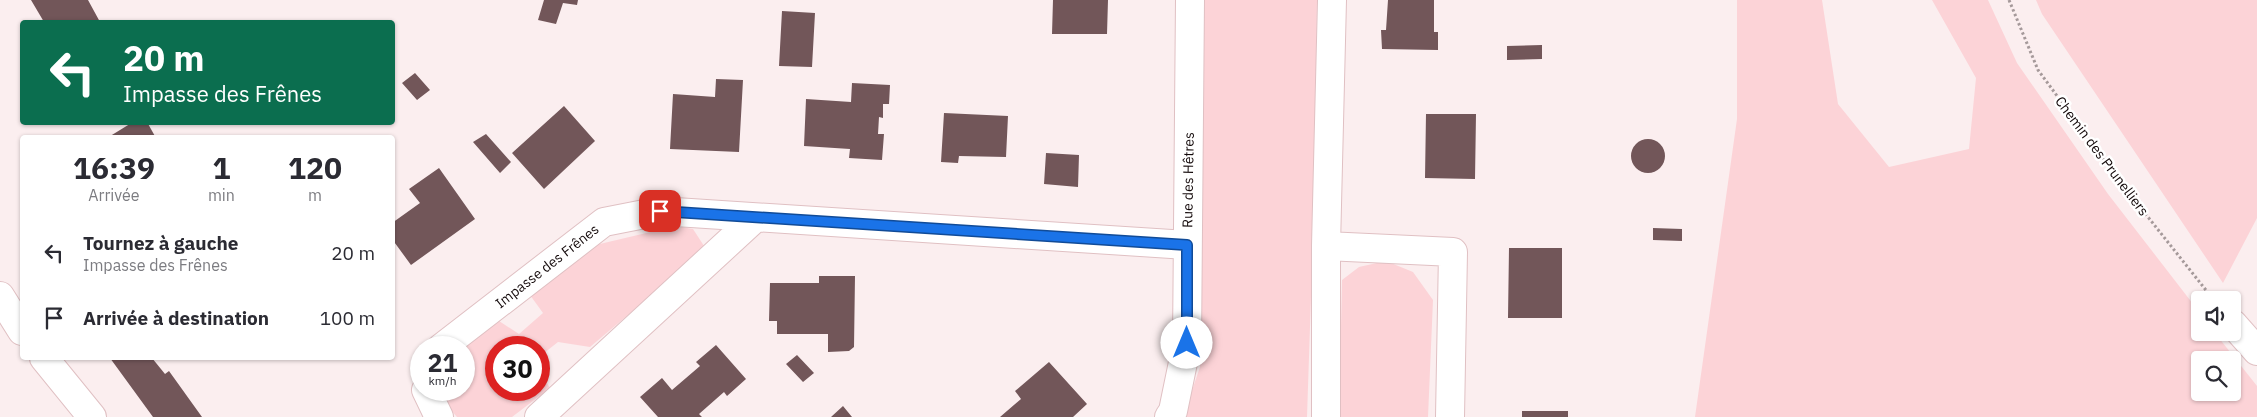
<!DOCTYPE html>
<html lang="fr">
<head>
<meta charset="utf-8">
<style>
	:root { --surface:#fff; --page:#f7f7f7; --text:#2b2b33; --muted:#7c7c81 }
	body { margin:0; font-family:"IBM Plex Sans",sans-serif; background:var(--page); color:var(--text); height:100vh; display:flex; flex-direction:column; font-size:19px; white-space:nowrap }
	* { box-sizing:border-box; margin:0 }
	p { font-size:16px; color:var(--muted) }
	.icon { flex:none; width:28px; height:28px; fill:none; stroke:currentColor; stroke-width:2; stroke-linecap:round; stroke-linejoin:round }
	.map { position:relative; flex:1; overflow:hidden }
	.sheet { position:absolute; left:20px; top:135px; width:375px; height:225px; display:flex; flex-direction:column; background:var(--surface); border-radius:5px; box-shadow:0 1px 4px #0004 }
	.sheet>* { flex:none }
	.guide { position:absolute; left:20px; top:20px; width:375px; height:105px; border-radius:5px; box-shadow:0 1px 4px #0004; background:#0b6e4f; color:#fff; overflow:hidden }
	.buttons { position:absolute; left:2191px; top:291px; display:grid; gap:10px }
	.buttons a { display:grid; place-items:center; width:50px; height:50px; border-radius:5px; background:var(--surface); box-shadow:0 1px 4px #0004; font-size:25px }
	.speed { position:absolute; left:410px; top:336px; display:flex; gap:10px; font-size:25px; font-weight:700; text-align:center }
	.speed>* { display:grid; place-content:center; width:65px; height:65px; border-radius:50%; background:var(--surface); box-shadow:0 1px 4px #0004; line-height:1 }
	.speed small { font-size:12px; font-weight:400 }
	.speed .limit { border:8px solid #d22; background:#fff; color:#111 }
	.pin { position:absolute; display:grid; place-items:center; width:42px; height:42px; color:#fff; margin:-21px; border-radius:10px; box-shadow:0 2px 8px #0006 }
	.me { position:absolute; width:55px; margin:-28px; rotate:0deg; stroke-linejoin:round; filter:drop-shadow(0 0 4px #0008) }
	.turn { display:flex; align-items:center; gap:18px; height:105px; padding:0 20px; font-size:22px }
	.turn .icon { width:65px; height:65px; stroke-width:2.5 }
	.turn b { display:block; font-size:35px; line-height:42px }
	.eta { display:flex; justify-content:space-evenly; align-items:center; height:85px; text-align:center }
	.eta b { font-size:30px; font-weight:700; line-height:35px }
	ul { padding:0; list-style:none }
	li { display:flex; align-items:center; gap:15px; height:65px; padding:0 20px }
	li div { flex:1 }
	li b { display:block; font-size:19px }
	li em { font-style:normal }
	.map>svg:first-child { display:block }
</style>
</head>
<body>
<div class="map">
<svg width="2257" height="417" viewBox="0 0 2257 417">
	<rect width="100%" height="100%" fill="#fbeeef"/>
	<!-- green -->
	<path fill="#fcd3d7" fill-rule="evenodd" d="M1202,0H1317L1314,207L1307,417H1183L1200,367Z
		M1737,0H1822L1838,104L1889,167L1969,149L1976,78L1932,0H1988L2017,63L2108,194L2200,313V332L2215,333L2257,386V417H1695L1737,119ZM2200,360H2232V392H2200Z
		M2036,0H2257V218L2223,283L2042,14Z
		M676,226L693,229L706,249L590,347L558,342L539,357V348H496V390H539V370L550,388L512,417H457L445,403L442,390H464V348L496,319L519,334L543,313L530,295L587,247Z
		M1386,261L1413,272L1433,300L1428,417H1339L1342,280L1359,267Z"/>
	<!-- building -->
	<path fill="#725659" d="M31,0H88L100,22H44Z
		M544,0H578L577,5L563,3L556,24L538,20Z
		M1053,0H1108L1107,34H1052Z
		M1388,0H1434V32H1438V50L1382,49L1381,30H1386Z
		M782,11L815,13L812,67L779,66Z
		M1542,45V59L1507,60V46Z
		M415,73L430,90L417,100L402,83Z
		M716,79L743,80L739,152L670,149L673,94L715,97Z
		M852,83L890,85L889,104H883V118L879,117L878,134H884L882,160L849,158L850,149L804,146L806,99L851,102Z
		M564,106L595,141L544,189L512,153Z
		M944,113L1008,116L1006,157L959,156L958,163L941,162Z
		M1426,114H1476L1475,179L1425,178Z
		M133,122H147L156,138H107Z
		M486,134L511,162L500,173L473,142Z
		M1631 156a17 17 0 1 1 34 0a17 17 0 1 1-34 0Z
		M1046,153L1079,155L1078,187L1044,184Z
		M439,168L475,219L411,265L392,239V223L420,203L409,189Z
		M1653,228L1682,229V241L1653,240Z
		M1509,248H1562V318H1508Z
		M819,276H855L854,347L849,351L828,352V334H777V321H769L770,283H819Z
		M716,345L746,379L727,396L724,392L699,414L702,417H658L640,397L662,378L672,390L700,366L696,362Z
		M797,355L814,373L803,382L786,364Z
		M110,358H152L165,374L169,371L202,417H153Z
		M1049,362L1087,404L1073,417H1000L1021,399L1015,391Z
		M843,406L852,417H831Z
		M1522,411H1568V417H1522Z"/>
	<g fill="none" stroke-linecap="round" stroke-linejoin="round">
		<defs>
			<path id="minor" d="M1326,246L1453,252L1450,417
				M0,296L22,331
				M2233,324L2257,351
				M441,348L604,222L660,211L1187,245
				M44,358L92,417
				M426,390L439,417
				M539,417L754,219
				M1169,417L1173,411L1187,343L1190,0
				M1326,417V246L1332,0"/>
		</defs>
		<!-- minor casing -->
		<use href="#minor" stroke="#e0c0c3" stroke-width="30"/>
		<!-- path -->
		<path stroke="#a5999a" stroke-width="3" stroke-dasharray="2.5 2.5" stroke-linecap="butt" d="M2009,0L2038,70L2125,188L2213,299"/>
		<!-- minor -->
		<use href="#minor" stroke="#fff" stroke-width="28"/>
	</g>
	<g fill="none" stroke-linecap="round" stroke-linejoin="round">
		<defs>
			<path id="route" d="M660,211L1187,245V343"/>
		</defs>
		<!-- route casing -->
		<use href="#route" stroke="#114b97" stroke-width="12"/>
		<!-- route -->
		<use href="#route" stroke="#1a73e8" stroke-width="9"/>
	</g>
	<g text-anchor="middle" dominant-baseline="central" stroke-width="5" stroke-linejoin="round" paint-order="stroke">
		<!-- street labels -->
		<g font-size="14" fill="#120809" stroke="#fff">
			<text transform="translate(2102 156) rotate(53)">Chemin des Prunelliers</text>
			<text transform="translate(1188 180) rotate(-89)">Rue des Hêtres</text>
			<text transform="translate(547 266) rotate(-38)">Impasse des Frênes</text>
		</g>
	</g>
</svg>
<div class="buttons">
<a><svg class="icon" aria-label="sound" viewBox="0 0 24 24"><path d="M4 9h4l5-4v14l-5-4H4zM17 9q2 3 0 6"/></svg></a>
<a><svg class="icon" aria-label="search" viewBox="0 0 24 24"><circle cx="10" cy="10" r="6"/><path d="M15 15l6 6"/></svg></a>
</div>
<div class="speed"><div>21<small>km/h</small></div><div class="limit">30</div></div>
<div class="pin" style="left:660px;top:211px;background:#d93025"><svg class="icon" aria-label="arrive" viewBox="0 0 24 24"><path d="M6 21V4h12l-3 4 3 4H6"/></svg></div>
<svg class="me" style="left:1187px;top:343px" viewBox="-20 -20 40 40"><circle r="19" fill="#fff"/><path d="M0-13L10 11 0 6-10 11z" fill="#1a73e8"/></svg>
<div class="guide">
<div class="turn"><svg class="icon" aria-label="left" viewBox="0 0 24 24"><path d="M17 20v-9H6M10 6l-5 5 5 5"/></svg><div><b>20 m</b>Impasse des Frênes</div></div>
</div>
<section class="sheet">
<div class="eta">
<div><b>16:39</b><p>Arrivée</p></div>
<div><b>1</b><p>min</p></div>
<div><b>120</b><p>m</p></div>
</div>
<ul>
<li><svg class="icon" aria-label="left" viewBox="0 0 24 24"><path d="M17 20v-9H6M10 6l-5 5 5 5"/></svg><div><b>Tournez à gauche</b><p>Impasse des Frênes</p></div><em>20 m</em></li>
<li><svg class="icon" aria-label="arrive" viewBox="0 0 24 24"><path d="M6 21V4h12l-3 4 3 4H6"/></svg><div><b>Arrivée à destination</b></div><em>100 m</em></li>
</ul>
</section>
</div>
</body>
</html>
